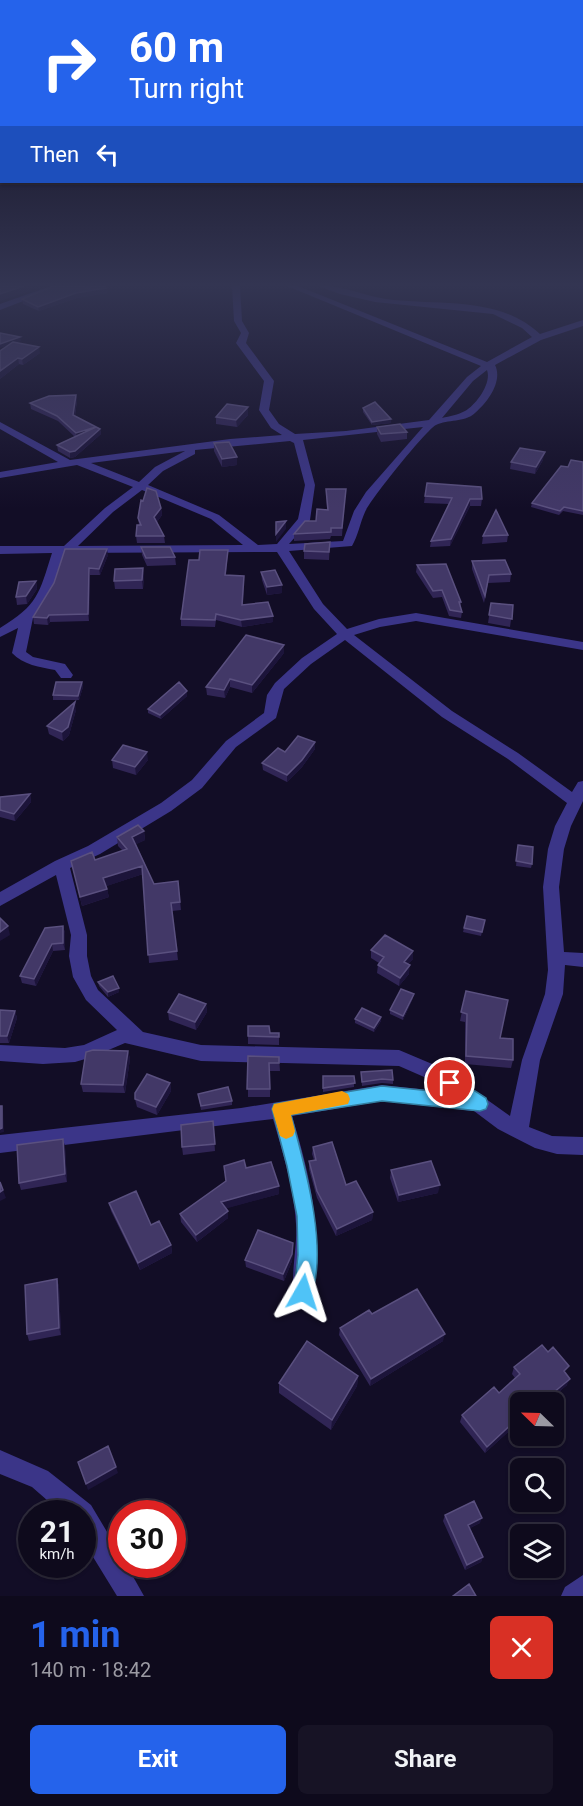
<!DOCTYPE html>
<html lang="en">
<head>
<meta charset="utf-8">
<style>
	:root { --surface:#0e0a1c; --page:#171325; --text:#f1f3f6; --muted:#9b9aa3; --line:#2e2b3b; --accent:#2563eb }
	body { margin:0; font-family:Roboto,sans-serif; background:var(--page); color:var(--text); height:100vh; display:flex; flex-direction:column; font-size:22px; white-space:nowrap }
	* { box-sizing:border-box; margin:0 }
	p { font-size:20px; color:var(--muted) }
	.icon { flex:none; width:33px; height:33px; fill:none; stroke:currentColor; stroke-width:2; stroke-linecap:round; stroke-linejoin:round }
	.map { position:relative; height:1596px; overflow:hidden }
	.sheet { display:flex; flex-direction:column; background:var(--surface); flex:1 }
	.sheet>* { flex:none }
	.hud { position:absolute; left:0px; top:0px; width:584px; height:183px; box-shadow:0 2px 4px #0004,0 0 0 2px var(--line); background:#2563eb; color:#fff; overflow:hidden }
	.needle { width:39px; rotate:293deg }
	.fabs { position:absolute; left:510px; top:1392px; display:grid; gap:12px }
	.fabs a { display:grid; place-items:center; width:54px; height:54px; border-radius:9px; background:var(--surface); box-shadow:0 2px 4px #0004,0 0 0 2px var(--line); font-size:30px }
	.speed { position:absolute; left:18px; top:1500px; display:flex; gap:12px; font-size:30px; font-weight:700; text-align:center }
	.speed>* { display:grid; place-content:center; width:78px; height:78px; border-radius:50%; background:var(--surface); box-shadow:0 2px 4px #0004,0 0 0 2px var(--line); line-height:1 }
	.speed small { font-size:15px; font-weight:400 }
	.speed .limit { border:9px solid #d22; background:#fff; color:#111 }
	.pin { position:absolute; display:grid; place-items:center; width:51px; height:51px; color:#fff; margin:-26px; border:3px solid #fff; border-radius:50%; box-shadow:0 2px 6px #0007 }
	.me { position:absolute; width:66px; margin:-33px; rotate:6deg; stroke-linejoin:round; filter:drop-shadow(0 0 4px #0008) }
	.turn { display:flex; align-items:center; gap:21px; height:126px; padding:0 30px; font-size:27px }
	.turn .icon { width:78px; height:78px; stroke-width:2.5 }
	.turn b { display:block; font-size:42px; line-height:51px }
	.then { display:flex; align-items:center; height:57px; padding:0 30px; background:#0003; gap:12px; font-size:22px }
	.round { display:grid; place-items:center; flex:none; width:63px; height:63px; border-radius:9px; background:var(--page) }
	.head { display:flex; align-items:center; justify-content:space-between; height:102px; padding:0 30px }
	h1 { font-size:36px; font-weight:700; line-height:45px; color:var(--accent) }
	.primary-button { display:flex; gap:12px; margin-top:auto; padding:12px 30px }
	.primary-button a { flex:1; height:69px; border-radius:9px; background:var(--accent); color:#fff; font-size:24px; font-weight:700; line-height:69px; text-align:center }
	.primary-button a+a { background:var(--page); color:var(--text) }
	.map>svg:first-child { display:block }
</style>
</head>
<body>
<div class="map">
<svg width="583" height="1596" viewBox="0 0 583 1596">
	<rect width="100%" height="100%" fill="#120d26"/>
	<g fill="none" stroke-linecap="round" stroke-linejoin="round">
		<!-- street -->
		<path fill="#3b3588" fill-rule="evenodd" d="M51,286H62L0,310V304Z
			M76,286H91L94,288L90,291Z
			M232,286H240L242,321L249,333L246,343L274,381L269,410L279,424L295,434L346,431L429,420L467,377L481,366L287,286H298L487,362L532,337L522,328L493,314L375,302L340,294L318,286C339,284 364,296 386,299C437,306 499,295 540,334L583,320V326L541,340L495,365C503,381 488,402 475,413C464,423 448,419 436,425C426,430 370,500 365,512C360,523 358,536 352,546L289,551L323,604L347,629L379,619L416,613L583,642V650L416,621L380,627L354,635L452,711L518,753L572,792L578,782L583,781V801L571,826L564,849L559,887L564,952L583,953V967L565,965L563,994L540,1060L529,1127L552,1136L583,1137V1155L557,1154L535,1148L498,1129L474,1111L382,1101L292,1116C311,1179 321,1225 314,1291L311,1298L303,1302L295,1298C289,1283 298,1244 296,1224C294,1189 283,1153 273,1119L0,1153V1135L241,1108L382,1085L448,1092L431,1080L399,1066L201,1061L125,1043L92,1057L75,1062L43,1064L0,1061V1045L65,1048L84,1045L117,1030L86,1000L73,977L69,956L71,935L56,875L0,906V892L55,861L88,846L161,803L192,780L226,741L264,713L267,695L275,683L302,658L337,634L314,609L277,552L64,553L53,589L43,607L33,618L26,652L33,657L65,664L73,675L71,678H61L55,670C40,667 23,665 12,653L18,628L0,637V628C38,605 39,594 52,553L0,554V546H64L105,508L133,487L77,465L0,478V472L58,462L0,429V422L70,460L230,439L282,435L271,428L259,410L264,381L236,343L241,333L234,321ZM487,370C492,383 476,405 465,411C458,415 450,416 442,418L473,381ZM423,427L366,492L354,511L343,541L289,544L310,520L315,485L303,440ZM290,441L294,443L305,485L298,519L277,544L258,545L219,515L148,485L163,471L195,454V450ZM185,451L155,467L139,482L91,463ZM142,490L211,519L243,545L78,546L113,512ZM345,640L442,717L508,759L567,803L555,826L548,849L543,887L548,970L545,994L522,1060L510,1116L444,1069L399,1050L201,1045L143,1032L98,990L91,976L87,956V935L70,868L100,854L171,811L202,788L236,747L276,718L284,689L311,664Z
			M0,1450L48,1471L91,1505L122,1557V1564H126L144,1596H117L82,1539V1514H63L32,1487L0,1474Z
			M583,1575V1596H561L565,1587Z"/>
	</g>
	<!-- wall -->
	<path fill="#302555" d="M106,288L107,293L77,298L39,311L23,304L22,299L89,289Z
		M21,341L16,342L40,353L23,365L19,364L0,379V351L8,345Z
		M76,395L77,401L75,416L100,429L101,434L75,457L70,458L58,451L57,445L75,437L58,421L31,409L30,403Z
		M363,408L391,419V423L372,425L363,412Z
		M248,415L237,427L216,424V417Z
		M377,427L407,432V439L381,442L377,434Z
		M214,443L237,465L222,467L214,451Z
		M543,460L535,474L510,469L511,462Z
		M583,462V515L563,511L559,515L531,507L532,503L568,467Z
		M326,489L345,496L342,536H331L330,539L294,541V534L316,521L327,510Z
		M425,496L482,499L481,506H470L450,546L430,547L431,541L449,504L424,503Z
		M161,508L162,515L157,522L164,536L165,543H137L136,536L139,525L138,518Z
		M508,535L507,542L482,544L483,536Z
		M330,542L329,560L304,559V551Z
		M141,547L175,557L176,565L147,566L142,555Z
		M228,550L226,575L244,576L243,605L273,616V622L242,627L216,620L215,627L181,626V619L199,560Z
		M108,555L100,575H90L89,621L50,622L48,625L34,624L33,617L54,583Z
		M472,561L511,574L510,582L488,583L484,603L472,569Z
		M417,565L461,602L460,607L462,612L461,618L449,616L442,597L433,598L416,572Z
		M261,572L282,585V593L267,595L262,580Z
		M144,576L143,589H115L114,581Z
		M36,581L37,589L27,604L17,605L16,597Z
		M491,603L513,605L510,627L488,623Z
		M284,653L252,693L230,687L225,698L207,695L206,687Z
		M82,682L83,687L79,700H53V695Z
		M187,691V696L161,719L148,713V709Z
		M76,710L69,735L63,741L49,734L47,726Z
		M315,742V749L302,767L287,782L263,770L262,763L285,752Z
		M112,760H148L136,775L113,768Z
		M30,794L31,802L15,821L0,817V797Z
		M144,831L145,840L136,844L154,884L178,881L181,910L172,911L178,960L149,963L143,874L106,886L109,897L82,906L71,861L95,860L123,851L118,846L117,837Z
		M518,845L532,864L531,868L516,866Z
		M485,920L481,936L463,932L464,928Z
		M63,926L65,933V950L53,951L36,986L22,983L20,976Z
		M371,950L413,959L408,964L409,974L399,986L377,973L378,965L379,963L371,958Z
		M98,982L119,988V992L108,997L99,986Z
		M466,991L513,1060L511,1068L465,1064V1022L460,1021Z
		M413,998L403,1020L390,1014V1010Z
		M206,1004L207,1012L196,1030L169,1020L168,1012Z
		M0,1010L15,1011L17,1018L9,1043H0Z
		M355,1019L381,1021L374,1032L355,1023Z
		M248,1026L270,1033H279V1045L248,1044Z
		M128,1051L130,1059L125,1093L83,1092L81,1084Z
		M248,1056L279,1057L280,1071H270V1097H248Z
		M361,1072L393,1080V1084L382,1083L362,1086Z
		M323,1076H354V1087L323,1092Z
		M170,1083L171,1091L157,1115L137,1107L135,1099Z
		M198,1094L232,1101V1105L201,1110Z
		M213,1121L215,1151L183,1155L182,1147Z
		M63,1139L65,1147L67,1182L21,1190L19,1183Z
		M313,1147L346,1185L373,1212L372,1220L336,1236L317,1198L309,1169V1161L314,1160L312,1154Z
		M224,1166L246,1168L279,1186V1194L226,1208L228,1211V1218L197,1242L181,1222L180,1214L226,1182Z
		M391,1170L438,1193L398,1202L390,1178Z
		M109,1203L151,1225L171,1245L172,1253L140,1270L111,1211Z
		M293,1250L292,1261L284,1281L246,1267L245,1260Z
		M57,1279L59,1287L61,1335L29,1341L27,1334Z
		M372,1314L443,1341L370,1386L339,1335L340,1328Z
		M548,1352L566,1373L567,1385L547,1402H535L533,1400L520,1402V1410L516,1414L517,1424L485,1453L460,1422L462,1415L499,1393L515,1378L512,1374L514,1367Z
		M358,1376L357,1386L331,1430L279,1393V1383Z
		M445,1515L480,1523L470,1528L483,1557L481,1562L465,1570L443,1521Z"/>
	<!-- shaded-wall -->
	<path fill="#1c143a" d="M24,286H30L31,291L0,301V294Z
		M106,288L107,293L77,298L39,311L38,307L76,293Z
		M20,337L21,341L0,348V344Z
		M39,347L40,353L23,365L22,359Z
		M18,358L19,364L0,379V371Z
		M76,395L77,401L74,421L73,415Z
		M248,407V415L237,427L236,420Z
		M391,419V423L372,425V422Z
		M96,427L100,429L101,434L75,457L70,458V452L77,439L76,433Z
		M545,452L543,460L535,474L536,467Z
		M237,457V465L222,467V459Z
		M470,499V506L450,546L451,539Z
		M161,508L162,515L155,525L154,517Z
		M286,521V529L276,542V534Z
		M107,549L108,555L100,575L99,569Z
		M89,568L90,575L89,621L88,614Z
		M143,568L144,576L143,589L142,580Z
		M36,581L37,589L27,604L26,596Z
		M282,585V593L267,595V587Z
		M49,615L50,622L48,625L47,618Z
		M273,616V622L242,627L241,620Z
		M284,645V653L252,693V685Z
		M230,679V687L225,698L224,690Z
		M82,682L83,687L79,700L78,696Z
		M187,691V696L161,719L160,715Z
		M75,702L76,710L69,735L63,741L62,732Z
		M315,742V749L302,767L287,782V775Z
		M147,752L148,760L136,775L135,767Z
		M30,794L31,802L15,821L14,814Z
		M144,831L145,840L133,846L132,837Z
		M142,866L143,874L104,887L103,878Z
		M107,889L109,897L82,906L80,897Z
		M8,926L10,935L0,941V932Z
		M63,926L65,933V950L63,943Z
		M52,944L53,951L36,986L34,979Z
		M413,951V959L403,970L404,962Z
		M410,965L409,974L399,986L400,978Z
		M119,988V992L108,997V992Z
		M414,994L413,998L403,1020V1016Z
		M206,1004L207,1012L196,1030L195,1022Z
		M15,1011L17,1018L9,1043L7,1036Z
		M381,1017V1021L374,1032V1028Z
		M128,1051L130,1059L125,1093L123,1085Z
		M170,1083L171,1091L157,1115L156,1107Z
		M2,1106L3,1110L4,1132L0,1133Z
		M63,1139L65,1147L67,1182L65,1174Z
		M440,1185L438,1193L398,1202L399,1195Z
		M279,1186V1194L221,1210V1202Z
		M3,1190L6,1198L0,1201V1192Z
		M228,1211V1218L197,1242L196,1235Z
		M373,1212L372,1220L336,1236L337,1229Z
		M293,1243L292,1261L284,1281L283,1274Z
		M171,1245L172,1253L140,1270L138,1263Z
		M57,1279L59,1287L61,1335L59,1328Z
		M445,1334L443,1341L370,1386L371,1379Z
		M358,1376L357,1386L331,1430L332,1420Z
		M570,1379L567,1385L547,1402H542Z
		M535,1393L533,1400L530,1402H524Z
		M520,1406V1410L512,1417L514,1411Z
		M519,1417L517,1424L485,1453L487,1447Z
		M116,1467L118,1473L88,1490L86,1484Z
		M482,1518L480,1523L466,1530L468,1525Z
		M483,1557L481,1562L465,1570L467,1565Z"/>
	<!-- building -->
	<path fill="#423867" stroke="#5a507f" stroke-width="1.5" d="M0,286H24L0,294Z
		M54,286H81L89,289L93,286H105L106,288L76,293L38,307L22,299Z
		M0,333L20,337L0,344Z
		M13,342L39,347L22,359L18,358L0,371V351Z
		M76,395L73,415L100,429L75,451L70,452L57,445L96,427L76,433L57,416L30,403L49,396Z
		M375,402L391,419L372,422L363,408Z
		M227,404L248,407L236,420L216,417Z
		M400,424L407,432L381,434L377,427Z
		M229,442L237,457L222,459L214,443Z
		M520,448L545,452L536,467L511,462Z
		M571,460L583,462V511L564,507L560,511L532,503L561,466L568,467Z
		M427,483L481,487L482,499H470L451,539L431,541L452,498L425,496Z
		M147,488L156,491L161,508L154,517L164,536H136L137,525H141L138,518L141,500L143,501Z
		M326,489H346L342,528H331V532L294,534L305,521H316L317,509L328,510Z
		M496,510L508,535L483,536Z
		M286,521L276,534V522Z
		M330,542L329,552L304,551L305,544Z
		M141,547H170L175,557L146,558Z
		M65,549H107L99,569L89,568L88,614L49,615L47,618L33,617L54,583Z
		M200,550H228L225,575L244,576L242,605L268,602L273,616L241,620L216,614L215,620L181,619L189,560H199Z
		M505,560L511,574L489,575L485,596L472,561Z
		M446,564L461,602H459L462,612L450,610L442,590L433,591L417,565Z
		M143,568L142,580L114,581L115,569Z
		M275,570L282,585L267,587L261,572Z
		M36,581L26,596L16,597L19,582Z
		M491,603L513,605L512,619L489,615Z
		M246,635L284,645L252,685L230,679L224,690L206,687Z
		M56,682H82L78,696L53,695Z
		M179,682L187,691L160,715L148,709Z
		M75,702L68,727L62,732L47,726Z
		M298,736L315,742L302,760L287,775L262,763L278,748L285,752Z
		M123,745L147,752L135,767L112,760Z
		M30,794L14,814L0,810V797Z
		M138,825L144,831L132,837L154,884L178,881L180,902L171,903L177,951L148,955L142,866L103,878L107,889L80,897L71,861L92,852L95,860L127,849L117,837Z
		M518,845L533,847L532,864L516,861Z
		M467,916L485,920L482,932L464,928Z
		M0,918L8,926L0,932Z
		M63,926V943L52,944L34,979L20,976L45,928Z
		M385,935L413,951L404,962L410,965L400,978L378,965L384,957L371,950Z
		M113,976L119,988L108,992L98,982Z
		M401,989L414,994L403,1016L390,1010Z
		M466,991L508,1000L500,1038L513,1039V1060L466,1056L467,1014L461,1012Z
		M179,994L206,1004L195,1022L168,1012Z
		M362,1008L381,1017L374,1028L355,1019Z
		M0,1010L15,1011L7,1036H0Z
		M248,1026H269L270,1033H279V1037L248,1036Z
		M93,1050L128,1051L123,1085L81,1084L86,1052Z
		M248,1056L279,1057V1063H269L270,1089H247Z
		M392,1070L393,1080L382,1079L362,1082L361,1072Z
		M147,1074L170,1083L156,1107L135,1099V1093Z
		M323,1076H354L355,1083L323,1088Z
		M228,1087L232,1101L201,1106L198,1094Z
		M0,1106H2V1128L0,1129Z
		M213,1121L215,1144L182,1147L181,1125Z
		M63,1139L65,1174L19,1183L17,1145Z
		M332,1142L346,1185L356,1181L373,1212L337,1229L317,1191L309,1161L316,1160L313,1147Z
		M244,1160L246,1168L271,1162L279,1186L221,1202L228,1211L196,1235L180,1214L226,1181L224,1166Z
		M431,1161L440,1185L399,1195L391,1170Z
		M0,1182L3,1190L0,1192Z
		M136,1191L151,1225L159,1221L171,1245L138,1263L109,1203Z
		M258,1230L293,1243L292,1254L283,1274L245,1260Z
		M57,1279L59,1328L27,1334L25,1285Z
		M417,1289L445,1334L371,1379L340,1328L369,1310L372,1314Z
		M307,1341L358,1376L332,1420L279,1383Z
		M542,1345L548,1352L553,1347L569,1366L564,1371L570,1379L542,1402L535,1393L524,1402H520V1406L514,1411L519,1417L487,1447L462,1415L494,1387L499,1393L520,1374L514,1367Z
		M108,1446L116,1467L86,1484L78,1462Z
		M474,1501L482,1518L468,1525L483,1557L467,1565L445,1515Z
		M469,1584L476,1596H453Z"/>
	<!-- sky -->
	<linearGradient id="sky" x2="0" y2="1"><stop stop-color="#0a0715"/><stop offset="0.56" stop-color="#333552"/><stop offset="1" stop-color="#333552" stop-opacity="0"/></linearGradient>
	<rect width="583" height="509" fill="url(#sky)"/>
	<!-- route -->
	<path fill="#4fc3f7" stroke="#337fa1" stroke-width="1.5" d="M450,1075L486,1098L488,1104L486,1109L480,1111L382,1101L291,1115C304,1163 330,1251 310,1298L303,1301L297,1298L294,1292L298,1255L297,1216L287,1166L272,1109L274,1104L382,1086L451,1093L442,1083L444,1078Z"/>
	<!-- slow -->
	<path fill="#f59e0b" d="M342,1091L348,1094L350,1099L348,1104L291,1115L295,1131L293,1136L286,1139L280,1136L272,1109L274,1104Z"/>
</svg>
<div class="fabs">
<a><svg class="needle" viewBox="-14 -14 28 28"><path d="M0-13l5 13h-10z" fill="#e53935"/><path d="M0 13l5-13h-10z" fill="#9b9aa3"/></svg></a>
<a><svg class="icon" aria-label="search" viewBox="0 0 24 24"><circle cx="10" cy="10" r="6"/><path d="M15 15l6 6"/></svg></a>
<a><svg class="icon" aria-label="layers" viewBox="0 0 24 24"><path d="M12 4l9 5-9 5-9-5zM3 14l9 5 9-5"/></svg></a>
</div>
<div class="speed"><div>21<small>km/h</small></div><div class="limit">30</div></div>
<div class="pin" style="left:450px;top:1083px;background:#d93025"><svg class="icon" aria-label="arrive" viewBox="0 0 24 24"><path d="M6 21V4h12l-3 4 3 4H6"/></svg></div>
<svg class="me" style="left:303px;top:1292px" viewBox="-20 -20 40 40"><path d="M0-17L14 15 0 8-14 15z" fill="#4fc3f7" stroke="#fff" stroke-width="4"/></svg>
<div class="hud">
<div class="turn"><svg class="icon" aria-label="right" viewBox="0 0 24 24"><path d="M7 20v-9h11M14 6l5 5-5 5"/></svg><div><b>60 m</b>Turn right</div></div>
<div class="then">Then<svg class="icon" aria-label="left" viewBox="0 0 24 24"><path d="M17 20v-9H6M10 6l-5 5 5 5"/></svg></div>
</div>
</div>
<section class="sheet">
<div class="head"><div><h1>1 min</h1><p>140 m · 18:42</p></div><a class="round" style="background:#d93025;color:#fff"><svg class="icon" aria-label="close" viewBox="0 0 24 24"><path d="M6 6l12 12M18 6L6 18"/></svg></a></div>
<div class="primary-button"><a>Exit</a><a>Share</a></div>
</section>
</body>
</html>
